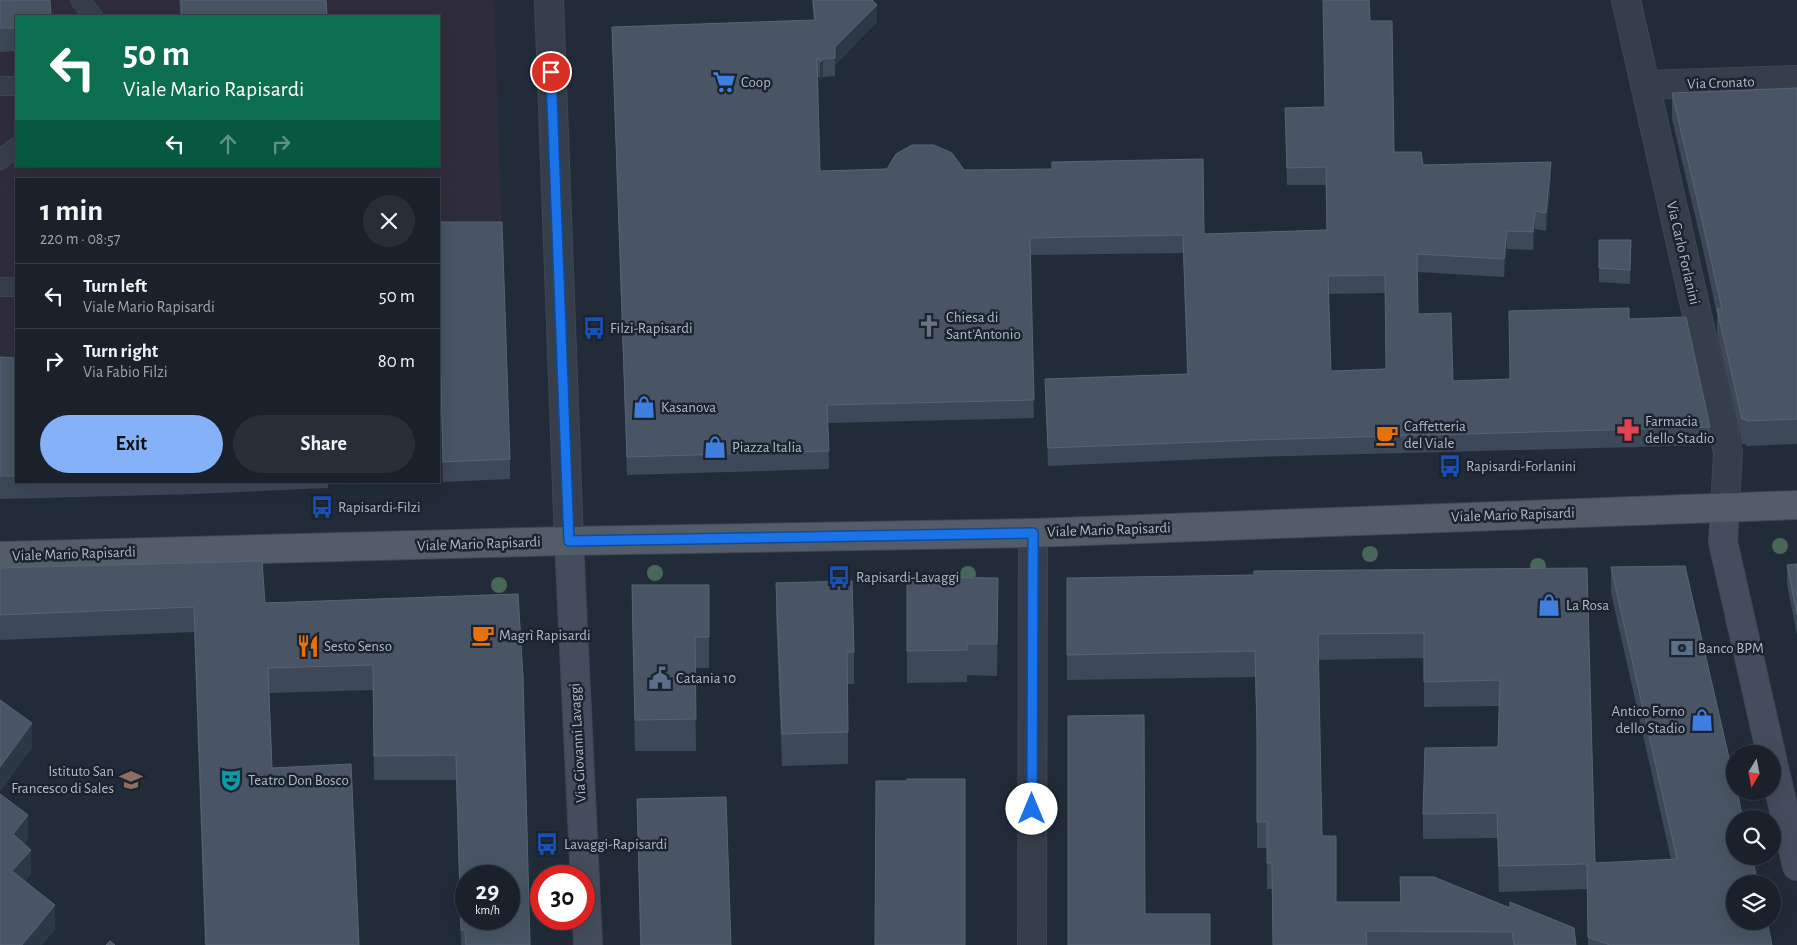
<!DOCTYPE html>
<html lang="en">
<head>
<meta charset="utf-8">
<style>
	:root { --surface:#1a212b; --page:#272e37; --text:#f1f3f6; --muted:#9fa3a9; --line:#383e47; --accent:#84b1f7 }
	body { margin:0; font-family:"Alegreya Sans",sans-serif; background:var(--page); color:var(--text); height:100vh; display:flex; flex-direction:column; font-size:19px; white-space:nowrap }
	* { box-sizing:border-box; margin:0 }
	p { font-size:16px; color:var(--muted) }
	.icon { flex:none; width:28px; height:28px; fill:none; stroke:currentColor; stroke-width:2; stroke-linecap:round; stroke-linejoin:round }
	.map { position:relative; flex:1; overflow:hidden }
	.sheet { position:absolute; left:15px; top:178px; width:425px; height:305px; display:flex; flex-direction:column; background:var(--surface); border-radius:0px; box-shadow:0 5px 20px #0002,0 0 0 1px var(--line) }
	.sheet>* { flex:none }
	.banner { position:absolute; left:15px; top:15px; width:425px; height:152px; border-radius:0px; box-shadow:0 5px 20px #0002,0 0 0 1px var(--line); background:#0b6e4f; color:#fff; overflow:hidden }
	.needle { width:32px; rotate:190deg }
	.tools { position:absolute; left:1726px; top:745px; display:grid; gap:10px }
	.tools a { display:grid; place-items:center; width:55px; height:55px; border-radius:50%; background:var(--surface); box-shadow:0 5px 20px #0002,0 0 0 1px var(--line); font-size:25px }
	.speed { position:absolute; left:455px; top:865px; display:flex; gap:10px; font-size:25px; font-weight:700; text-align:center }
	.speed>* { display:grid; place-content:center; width:65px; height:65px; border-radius:50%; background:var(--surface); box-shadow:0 5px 20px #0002,0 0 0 1px var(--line); line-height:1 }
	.speed small { font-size:12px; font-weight:400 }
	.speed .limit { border:8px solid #d22; background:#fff; color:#111 }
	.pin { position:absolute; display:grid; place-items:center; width:42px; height:42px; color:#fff; margin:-21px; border:2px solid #fff; border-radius:50%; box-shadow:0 1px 5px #0007 }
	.me { position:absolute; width:55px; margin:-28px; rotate:0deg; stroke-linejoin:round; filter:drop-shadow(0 0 4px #0008) }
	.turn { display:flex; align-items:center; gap:18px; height:105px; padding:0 25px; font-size:22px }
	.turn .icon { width:65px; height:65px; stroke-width:2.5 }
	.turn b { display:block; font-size:35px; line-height:42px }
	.lanes { display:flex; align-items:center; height:48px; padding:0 25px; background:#0003; justify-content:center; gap:25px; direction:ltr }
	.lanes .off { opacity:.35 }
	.round { display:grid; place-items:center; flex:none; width:52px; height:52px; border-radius:26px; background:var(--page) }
	.headline { display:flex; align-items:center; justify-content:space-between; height:85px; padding:0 25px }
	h1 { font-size:30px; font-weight:700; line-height:38px }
	.primary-button { display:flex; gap:10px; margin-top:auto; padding:10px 25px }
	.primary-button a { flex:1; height:58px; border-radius:30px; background:var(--accent); color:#111; font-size:20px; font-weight:700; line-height:58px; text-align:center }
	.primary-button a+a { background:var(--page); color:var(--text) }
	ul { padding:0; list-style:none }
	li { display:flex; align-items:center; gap:15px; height:65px; padding:0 25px; border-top:1px solid var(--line) }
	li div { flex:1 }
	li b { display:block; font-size:19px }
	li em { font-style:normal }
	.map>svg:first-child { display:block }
</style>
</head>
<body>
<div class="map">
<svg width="1797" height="945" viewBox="0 0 1797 945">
	<rect width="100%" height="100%" fill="#222c39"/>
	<!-- medical -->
	<path fill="#2f2d3b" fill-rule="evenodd" d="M0,0H494L510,479L343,486V481H439V179H16V481H327L208,493L0,499ZM16,16H439V166H16Z"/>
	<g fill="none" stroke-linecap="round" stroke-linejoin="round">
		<defs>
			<path id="service" d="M80,0L93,16
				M0,86H16
				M0,160L16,147
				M0,287H16"/>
			<path id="minor" d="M1645,85L1797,80
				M1032,945L1033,533"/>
			<path id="tertiary" d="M549,0L569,541
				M1626,0L1728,452L1725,507"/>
			<path id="secondary" d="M1725,507L1723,542L1771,754
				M569,541L588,945
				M1772,759L1797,866"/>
			<path id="primary" d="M0,556L569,541L1033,533L1797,505"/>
		</defs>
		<!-- service casing -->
		<use href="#service" stroke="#3e4753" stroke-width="20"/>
		<!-- minor casing -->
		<use href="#minor" stroke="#3e4753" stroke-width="30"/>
		<!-- tertiary casing -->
		<use href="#tertiary" stroke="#3e4753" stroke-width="30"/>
		<!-- secondary casing -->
		<use href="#secondary" stroke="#3e4753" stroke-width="30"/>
		<!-- primary casing -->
		<use href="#primary" stroke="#3e4753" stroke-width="30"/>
		<!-- service -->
		<use href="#service" stroke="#353e4a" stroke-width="18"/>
		<!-- minor -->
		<use href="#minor" stroke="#353e4a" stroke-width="28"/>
		<!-- tertiary -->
		<use href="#tertiary" stroke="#353e4a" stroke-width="28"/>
		<!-- secondary -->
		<use href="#secondary" stroke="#434d5d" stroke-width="28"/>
		<!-- primary -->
		<use href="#primary" stroke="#535d6a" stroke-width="28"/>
	</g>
	<!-- trees -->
	<g fill="#486758">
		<circle cx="1780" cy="546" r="8"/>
		<circle cx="1370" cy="554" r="8"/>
		<circle cx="1538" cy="566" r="8"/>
		<circle cx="655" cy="573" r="8"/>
		<circle cx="968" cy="574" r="8"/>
		<circle cx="499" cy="585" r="8"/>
	</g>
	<!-- wall -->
	<path fill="#3d4858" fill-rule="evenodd" d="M0,0L16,16V51L0,52Z
		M179,0H326L327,16H180Z
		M812,0H872L877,22L835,65V76L823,77L820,80V77H817L820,171L964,170L1204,234L1327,230L1326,185H1287L1285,108L1325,107L1370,21L1394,152L1423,165L1551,180L1546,231L1535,229L1533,250L1507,249L1504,277L1417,272L1418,314L1453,381L1510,379L1629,319L1710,427V445L1255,457L1048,466L1045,379L1187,374L1183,253L1030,255L1034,418L828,423L829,469L627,475L612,27L814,20ZM1385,293L1386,369L1331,371L1329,294Z
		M1797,88V444L1746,446V444H1742L1717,334V314L1702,245L1672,119V93Z
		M439,222L510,459V479L443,482L441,397H439Z
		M1599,240H1631L1630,284L1599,282Z
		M16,354V481H328V488L194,494L0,499V357L15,358Z
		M1797,564V635L1787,584V565Z
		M1611,567L1772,945H1588L1587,889L1499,892L1497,838L1423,839V814L1498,747L1499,706L1424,707V658L1318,660L1322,836L1336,902H1400V877L1510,907V902L1576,945H1273L1272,889H1267V848H1257V749L1255,677L1067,680V578L1254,575L1587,568L1595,863L1671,859L1611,593Z
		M0,568L265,603L518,594L530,945H461L456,780H374L373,690L269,693L272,768L359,945H205L194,632L0,640Z
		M907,577L998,578L997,676L967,675V682L907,683Z
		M776,583L854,652V684H848V764L782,766L776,615Z
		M632,585L709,637V668H695L696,751H635L632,617Z
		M637,799L731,945H640Z"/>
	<!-- shaded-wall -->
	<path fill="#2d3847" d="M877,5V22L835,65V47Z
		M823,59V77L820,80V62Z
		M1551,162V180L1546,231V213Z
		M1535,211V229L1533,250V232Z
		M1507,231V249L1504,277V259Z
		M32,723V748L0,792V767Z
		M28,815V840L13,859V834Z
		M31,850V875L12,896V871Z
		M55,905V930L42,945H22Z"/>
	<!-- building -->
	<path fill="#495564" stroke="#596473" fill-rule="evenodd" d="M0,0H50L51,16H16V28H0Z
		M181,0H326L327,16H182Z
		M813,0H872L877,5L835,47V58L823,59L820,62V59H817L820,171L887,169L896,154L912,145H934L952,153L964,170L1052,169V162L1203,159L1204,234L1327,230L1326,167L1287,168L1285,108L1325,107L1323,0H1369L1370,21H1392L1394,152H1421L1423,165L1551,162L1546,213L1535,211L1533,232L1507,231L1504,259L1417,254L1418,314L1451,313L1453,381L1510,379L1509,311L1629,308V319L1686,317L1710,427L1255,440L1048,448L1045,379L1188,374L1183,235L1030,238L1034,400L827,405L829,451L627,457L612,27L815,20ZM1385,275L1386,369L1331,371L1328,276Z
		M1797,88V419L1746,421V419H1742L1717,309H1722L1702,220L1672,93Z
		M439,222H502L510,459L443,462L441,377L439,378V349H440L439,311Z
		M1599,240H1631L1630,270L1599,268Z
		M15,354H16V476H0V357L16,358Z
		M262,561L265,603L518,594L523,677L530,945H466L465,930H461L456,755L374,756L373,665L268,668L272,768L351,764L359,945H206L194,607L0,615V568ZM466,876H509V919H466Z
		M1797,564V615L1787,565Z
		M1685,566L1735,784V791H1737L1743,819H1735V856H1752L1758,884H1735V921H1767L1772,945H1610L1588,937L1587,864L1499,866L1497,813L1423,814L1425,748L1498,747L1500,680L1424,682V633L1318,634L1322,836H1336V902H1401L1400,877H1434L1510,908V902L1574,928L1576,945H1514L1512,932L1366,931L1367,945H1273L1272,863H1267V822H1257V725L1255,651L1067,655V578L1254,575V571L1587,568L1595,863L1677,859L1611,567Z
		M907,577L998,578L997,644H967V650L907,651Z
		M852,581L854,652H847L848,732L782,734L776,583Z
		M632,585H709V637H695L696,719L635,720Z
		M0,700L32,723L0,767Z
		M1144,715L1145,914H1210V945H1068V716Z
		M907,779H965V945H875L876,781H907Z
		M0,794L28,815L13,834L31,850L12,871L55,905L22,945H0Z
		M726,797L731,945H641L637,799Z
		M110,941L115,945H106Z"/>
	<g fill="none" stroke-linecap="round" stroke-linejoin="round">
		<defs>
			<path id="route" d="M551,72L569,541L1033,533L1032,809"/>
		</defs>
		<!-- route casing -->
		<use href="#route" stroke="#114b97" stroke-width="12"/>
		<!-- route -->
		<use href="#route" stroke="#1a73e8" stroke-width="9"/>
	</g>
	<!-- icons -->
	<defs>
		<symbol id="supermarket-bare" viewBox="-9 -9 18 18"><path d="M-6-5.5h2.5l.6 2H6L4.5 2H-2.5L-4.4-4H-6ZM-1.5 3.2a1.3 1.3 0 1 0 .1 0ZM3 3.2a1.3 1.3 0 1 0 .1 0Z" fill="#3f7fe0" stroke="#1b232e" stroke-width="2.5" paint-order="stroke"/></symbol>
		<symbol id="church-bare" viewBox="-9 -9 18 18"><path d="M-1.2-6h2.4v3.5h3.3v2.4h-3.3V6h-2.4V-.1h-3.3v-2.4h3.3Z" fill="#6b7280" stroke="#1b232e" stroke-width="2.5" paint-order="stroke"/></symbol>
		<symbol id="bus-bare" viewBox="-9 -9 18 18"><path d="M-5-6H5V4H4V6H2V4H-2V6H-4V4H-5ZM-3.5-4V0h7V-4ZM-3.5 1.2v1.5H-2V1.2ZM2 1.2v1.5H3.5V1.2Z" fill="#1a4fb4" stroke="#1b232e" stroke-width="2.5" paint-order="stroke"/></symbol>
		<symbol id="shop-bare" viewBox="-9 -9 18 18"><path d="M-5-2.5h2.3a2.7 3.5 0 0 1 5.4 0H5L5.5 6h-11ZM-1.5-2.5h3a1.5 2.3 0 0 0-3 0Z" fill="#3f7fe0" stroke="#1b232e" stroke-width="2.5" paint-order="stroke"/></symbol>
		<symbol id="pharmacy-bare" viewBox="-9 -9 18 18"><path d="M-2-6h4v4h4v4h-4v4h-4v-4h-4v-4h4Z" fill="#e0444e" stroke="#1b232e" stroke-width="2.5" paint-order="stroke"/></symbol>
		<symbol id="cafe-bare" viewBox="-9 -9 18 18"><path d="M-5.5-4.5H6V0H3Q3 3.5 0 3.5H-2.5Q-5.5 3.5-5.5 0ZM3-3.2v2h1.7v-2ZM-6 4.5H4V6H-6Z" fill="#e8710a" stroke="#1b232e" stroke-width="2.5" paint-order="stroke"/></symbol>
		<symbol id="restaurant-bare" viewBox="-9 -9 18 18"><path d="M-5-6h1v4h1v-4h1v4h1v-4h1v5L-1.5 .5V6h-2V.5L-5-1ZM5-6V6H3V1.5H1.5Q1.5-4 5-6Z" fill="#e8710a" stroke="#1b232e" stroke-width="2.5" paint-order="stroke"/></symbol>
		<symbol id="bank-bare" viewBox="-9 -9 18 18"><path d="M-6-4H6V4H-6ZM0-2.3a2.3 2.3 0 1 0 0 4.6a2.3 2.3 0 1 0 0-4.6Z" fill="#5c6f8a" stroke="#1b232e" stroke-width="2.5" paint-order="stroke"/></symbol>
		<symbol id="civic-bare" viewBox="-9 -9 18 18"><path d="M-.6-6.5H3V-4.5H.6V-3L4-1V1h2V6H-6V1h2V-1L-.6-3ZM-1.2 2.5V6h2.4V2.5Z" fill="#5c6f8a" stroke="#1b232e" stroke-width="2.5" paint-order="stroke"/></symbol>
		<symbol id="school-bare" viewBox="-9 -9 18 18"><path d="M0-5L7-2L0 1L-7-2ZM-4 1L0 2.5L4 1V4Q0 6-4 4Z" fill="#8d6e63" stroke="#1b232e" stroke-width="2.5" paint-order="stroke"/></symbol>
		<symbol id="theatre-bare" viewBox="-9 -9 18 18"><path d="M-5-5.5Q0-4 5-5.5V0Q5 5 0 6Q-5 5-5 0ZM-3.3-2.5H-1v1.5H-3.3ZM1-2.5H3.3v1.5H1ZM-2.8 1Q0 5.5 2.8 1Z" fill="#0f9aa8" stroke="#1b232e" stroke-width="2.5" paint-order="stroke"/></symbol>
	</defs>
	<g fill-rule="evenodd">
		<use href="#supermarket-bare" x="708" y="66" width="32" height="32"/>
		<use href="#church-bare" x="913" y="310" width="32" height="32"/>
		<use href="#bus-bare" x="578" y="312" width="32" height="32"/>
		<use href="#shop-bare" x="628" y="391" width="32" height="32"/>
		<use href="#pharmacy-bare" x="1612" y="414" width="32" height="32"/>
		<use href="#cafe-bare" x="1371" y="419" width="32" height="32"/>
		<use href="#shop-bare" x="699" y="431" width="32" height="32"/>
		<use href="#bus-bare" x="1434" y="450" width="32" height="32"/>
		<use href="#bus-bare" x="306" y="491" width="32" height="32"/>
		<use href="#bus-bare" x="823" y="561" width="32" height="32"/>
		<use href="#shop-bare" x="1533" y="589" width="32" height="32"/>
		<use href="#cafe-bare" x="467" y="619" width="32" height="32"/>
		<use href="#restaurant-bare" x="292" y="630" width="32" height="32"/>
		<use href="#bank-bare" x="1666" y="632" width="32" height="32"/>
		<use href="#civic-bare" x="644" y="662" width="32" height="32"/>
		<use href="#shop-bare" x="1686" y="704" width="32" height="32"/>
		<use href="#school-bare" x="115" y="764" width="32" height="32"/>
		<use href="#theatre-bare" x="215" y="764" width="32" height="32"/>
		<use href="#bus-bare" x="531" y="828" width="32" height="32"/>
	</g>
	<g text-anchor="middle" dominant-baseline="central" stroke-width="5" stroke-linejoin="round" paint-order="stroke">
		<!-- poi labels -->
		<g font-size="15" fill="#b0b9c6" stroke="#1b232e" text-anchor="start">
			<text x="741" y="82">Coop</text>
			<text x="946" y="317">Chiesa di<tspan x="946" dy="17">Sant'Antonio</tspan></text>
			<text x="610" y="328">Filzi-Rapisardi</text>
			<text x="661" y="407">Kasanova</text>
			<text x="1645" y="421">Farmacia<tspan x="1645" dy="17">dello Stadio</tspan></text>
			<text x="1404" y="426">Caffetteria<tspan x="1404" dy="17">del Viale</tspan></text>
			<text x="732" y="447">Piazza Italia</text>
			<text x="1466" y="466">Rapisardi-Forlanini</text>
			<text x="338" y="507">Rapisardi-Filzi</text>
			<text x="856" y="577">Rapisardi-Lavaggi</text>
			<text x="1566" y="605">La Rosa</text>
			<text x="499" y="635">Magrì Rapisardi</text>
			<text x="324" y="646">Sesto Senso</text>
			<text x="1698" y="648">Banco BPM</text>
			<text x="676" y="678">Catania 10</text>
			<text x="1685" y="711" text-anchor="end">Antico Forno<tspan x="1685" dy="17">dello Stadio</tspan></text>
			<text x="114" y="771" text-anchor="end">Istituto San<tspan x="114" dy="17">Francesco di Sales</tspan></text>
			<text x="248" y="780">Teatro Don Bosco</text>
			<text x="564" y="844">Lavaggi-Rapisardi</text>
		</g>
		<!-- street labels -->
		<g font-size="15" fill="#b0b9c6" stroke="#1b232e">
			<text transform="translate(1721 83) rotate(-2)">Via Cronato</text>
			<text transform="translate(1683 253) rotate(77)">Via Carlo Forlanini</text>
			<text transform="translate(1513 515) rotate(-2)">Viale Mario Rapisardi</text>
			<text transform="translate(1109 530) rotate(-2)">Viale Mario Rapisardi</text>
			<text transform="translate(479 544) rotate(-2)">Viale Mario Rapisardi</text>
			<text transform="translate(74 554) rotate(-2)">Viale Mario Rapisardi</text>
			<text transform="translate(578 743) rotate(-93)">Via Giovanni Lavaggi</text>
		</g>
	</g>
</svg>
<div class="tools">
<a><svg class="needle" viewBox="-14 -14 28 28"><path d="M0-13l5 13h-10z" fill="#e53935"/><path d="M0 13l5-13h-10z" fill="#9fa3a9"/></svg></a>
<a><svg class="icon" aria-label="search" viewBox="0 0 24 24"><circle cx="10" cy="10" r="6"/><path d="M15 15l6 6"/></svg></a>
<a><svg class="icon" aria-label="layers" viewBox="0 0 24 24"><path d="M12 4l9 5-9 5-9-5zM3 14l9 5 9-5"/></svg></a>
</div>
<div class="speed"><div>29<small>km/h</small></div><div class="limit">30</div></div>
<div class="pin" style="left:551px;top:72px;background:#d93025"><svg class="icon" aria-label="arrive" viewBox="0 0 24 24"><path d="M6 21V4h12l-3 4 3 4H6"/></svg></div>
<svg class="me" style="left:1032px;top:809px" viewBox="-20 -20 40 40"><circle r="19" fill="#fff"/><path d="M0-13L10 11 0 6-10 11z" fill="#1a73e8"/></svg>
<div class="banner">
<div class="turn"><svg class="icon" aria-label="left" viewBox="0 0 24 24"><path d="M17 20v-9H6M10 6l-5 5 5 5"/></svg><div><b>50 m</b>Viale Mario Rapisardi</div></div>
<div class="lanes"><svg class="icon" aria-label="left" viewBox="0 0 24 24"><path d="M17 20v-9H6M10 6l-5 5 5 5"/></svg><svg class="icon off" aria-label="ahead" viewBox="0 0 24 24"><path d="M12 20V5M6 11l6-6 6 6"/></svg><svg class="icon off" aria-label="right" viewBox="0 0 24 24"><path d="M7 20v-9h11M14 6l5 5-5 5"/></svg></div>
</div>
<section class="sheet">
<div class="headline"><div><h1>1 min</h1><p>220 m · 08:57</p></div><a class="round"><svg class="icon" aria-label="close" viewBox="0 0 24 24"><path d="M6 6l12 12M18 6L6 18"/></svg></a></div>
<ul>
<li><svg class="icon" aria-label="left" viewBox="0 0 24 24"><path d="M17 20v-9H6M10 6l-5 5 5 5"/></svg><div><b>Turn left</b><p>Viale Mario Rapisardi</p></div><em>50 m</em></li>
<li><svg class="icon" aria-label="right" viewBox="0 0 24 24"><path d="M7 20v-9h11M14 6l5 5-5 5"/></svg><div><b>Turn right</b><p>Via Fabio Filzi</p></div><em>80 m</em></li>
</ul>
<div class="primary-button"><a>Exit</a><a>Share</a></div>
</section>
</div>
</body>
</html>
